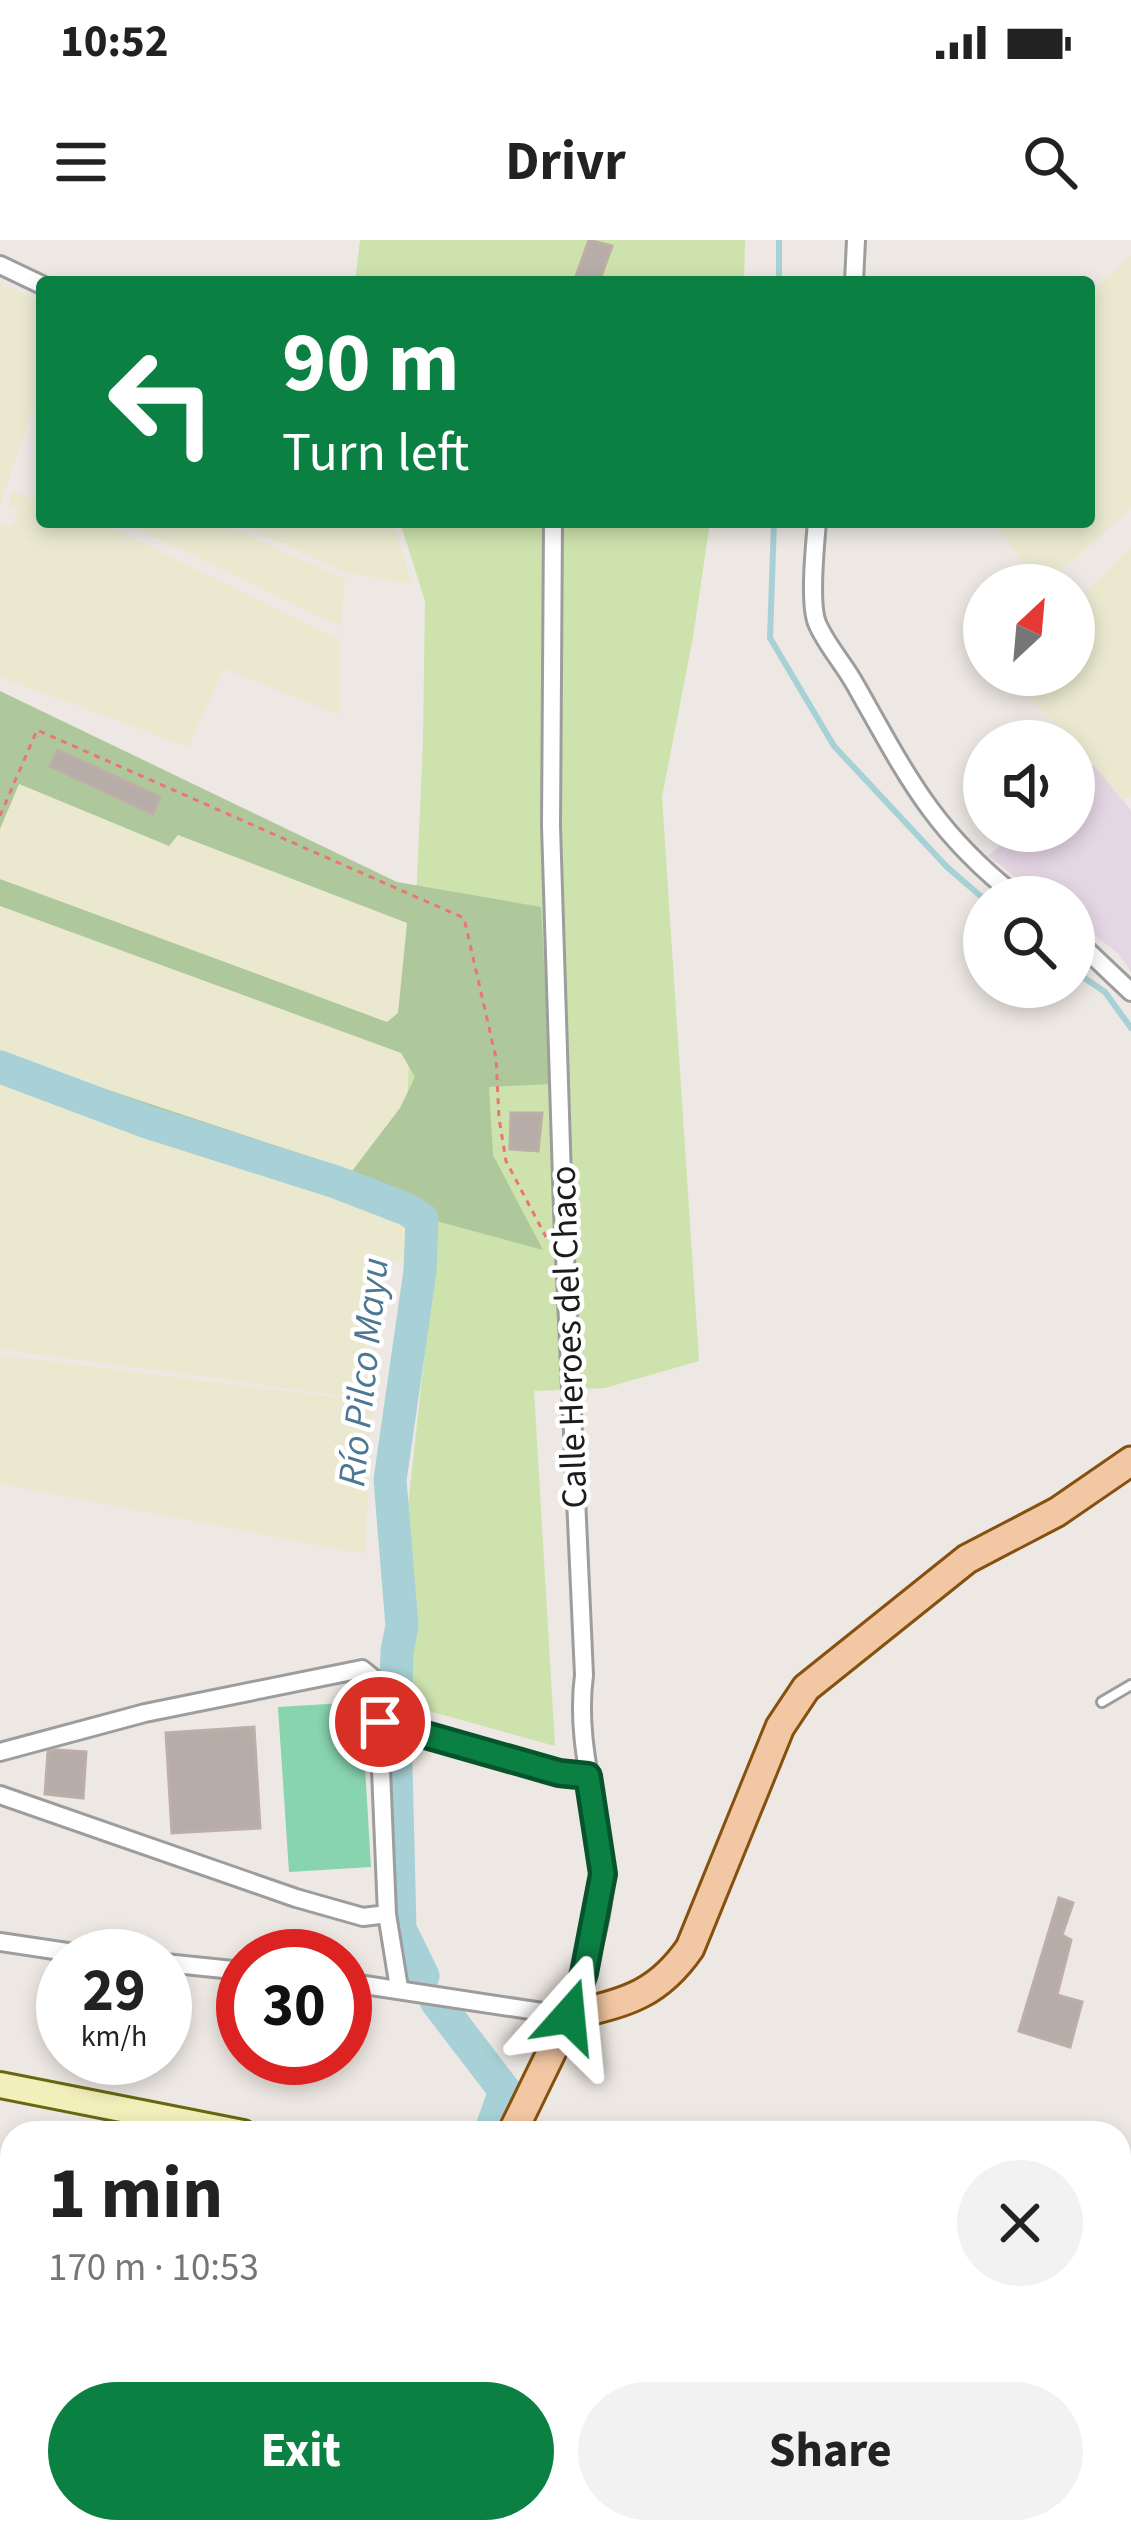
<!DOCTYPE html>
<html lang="en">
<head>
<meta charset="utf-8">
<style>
	:root { --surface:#fff; --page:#f2f2f2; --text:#222; --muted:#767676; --accent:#0b8043 }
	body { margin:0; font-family:"Source Sans 3",sans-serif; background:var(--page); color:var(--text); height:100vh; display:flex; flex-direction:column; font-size:45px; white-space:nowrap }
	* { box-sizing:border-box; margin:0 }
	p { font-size:39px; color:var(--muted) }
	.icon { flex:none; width:66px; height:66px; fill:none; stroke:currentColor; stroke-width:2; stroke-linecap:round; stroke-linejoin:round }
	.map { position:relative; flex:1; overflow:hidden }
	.details { position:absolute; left:0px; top:1881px; width:1131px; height:423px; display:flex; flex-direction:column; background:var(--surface); border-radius:36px 36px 0 0; box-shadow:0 6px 18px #0003 }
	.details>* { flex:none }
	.guide { position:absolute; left:36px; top:36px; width:1059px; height:252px; border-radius:12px; box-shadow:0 6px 18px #0003; background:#0b8043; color:#fff; overflow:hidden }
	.needle { width:78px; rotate:26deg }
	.tools { position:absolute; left:963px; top:324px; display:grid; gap:24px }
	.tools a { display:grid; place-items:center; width:132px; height:132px; border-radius:50%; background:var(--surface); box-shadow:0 6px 18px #0003; font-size:60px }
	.speed { position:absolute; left:36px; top:1689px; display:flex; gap:24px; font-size:60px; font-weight:700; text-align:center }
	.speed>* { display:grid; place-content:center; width:156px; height:156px; border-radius:50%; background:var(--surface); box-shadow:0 6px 18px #0003; line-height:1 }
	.speed small { font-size:30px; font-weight:400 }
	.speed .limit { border:18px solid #d22; background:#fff; color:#111 }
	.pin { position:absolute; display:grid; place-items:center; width:102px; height:102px; color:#fff; margin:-51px; border:6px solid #fff; border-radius:50%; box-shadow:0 3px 12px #0007 }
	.me { position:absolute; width:132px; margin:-66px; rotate:18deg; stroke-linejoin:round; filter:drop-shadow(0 0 9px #0008) }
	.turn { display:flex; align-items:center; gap:42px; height:252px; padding:0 48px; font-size:54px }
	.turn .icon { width:156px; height:156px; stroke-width:2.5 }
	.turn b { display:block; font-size:84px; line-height:102px }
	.round { display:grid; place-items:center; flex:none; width:126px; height:126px; border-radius:63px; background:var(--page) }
	.overview { display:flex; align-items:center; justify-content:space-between; height:204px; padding:0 48px }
	h1 { font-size:72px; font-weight:700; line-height:90px }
	.action { display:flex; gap:24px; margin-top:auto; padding:24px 48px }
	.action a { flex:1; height:138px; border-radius:72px; background:var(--accent); color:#fff; font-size:48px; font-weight:700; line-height:138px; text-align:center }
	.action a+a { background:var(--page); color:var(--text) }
	.status { display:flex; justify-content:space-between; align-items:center; height:84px; padding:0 60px; background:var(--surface); direction:ltr }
	.status svg { height:33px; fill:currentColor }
	header { display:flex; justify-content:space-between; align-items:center; height:156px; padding:0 48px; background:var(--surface); font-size:54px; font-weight:700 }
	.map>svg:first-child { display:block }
</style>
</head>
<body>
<div class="status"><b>10:52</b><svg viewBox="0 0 49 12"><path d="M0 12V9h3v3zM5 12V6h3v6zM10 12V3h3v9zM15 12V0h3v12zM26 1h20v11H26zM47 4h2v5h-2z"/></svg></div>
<header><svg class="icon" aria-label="menu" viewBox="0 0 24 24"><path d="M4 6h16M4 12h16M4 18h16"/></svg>Drivr<svg class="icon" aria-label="search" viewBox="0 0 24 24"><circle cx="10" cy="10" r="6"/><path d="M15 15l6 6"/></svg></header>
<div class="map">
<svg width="1131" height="2303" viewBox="0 0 1131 2303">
	<rect width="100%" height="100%" fill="#ede8e3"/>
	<!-- industrial -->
	<path fill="#e5d6e4" d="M1095,524L1131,571V732L1119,714L1074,680V657H1043L988,616L1017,591H1074V542Z"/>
	<!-- farmland -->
	<path fill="#eae9d0" d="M1131,16V268L1046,345H1040L993,282H1089V53Z
		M0,43L42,62V141L0,265Z
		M13,250L42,265V282H100L340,400L339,475L224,429L188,507L0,437V287L1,283L12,287L18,268L8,264Z
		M124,282H218L345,339L341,387Z
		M235,282H393L412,344L347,333Z
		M1131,307V555L1123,561L1074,501L1006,435H1074V364Z
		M18,544L168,606L177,595L408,684L398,773L387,783L0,639V589Z
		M0,666L401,813L415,837L400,868L352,931L0,814Z
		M0,827L147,882L406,969L407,1020L380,1023L358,1158L0,1109Z
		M0,1115L372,1162L365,1314L0,1244Z
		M1131,2110V2303H779L777,2292H1119V2113Z"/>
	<!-- grass -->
	<path fill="#cde2ad" d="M360,0H745L744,42H355Z
		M400,282H710L693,397L662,557L699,1121L605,1148L534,1151L555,1506L396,1462L407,1275L438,992L404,937L423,501L425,361Z"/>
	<!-- forest -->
	<path fill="#aec89c" d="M0,451L397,642L541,667L551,844L489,847L493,915L543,1010L440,982L336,942L147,882L0,827V814L352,931L400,868L415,837L401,813L0,666V639L387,782L398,773L407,683L178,595L169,606L19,544L0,589Z"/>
	<!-- pitch -->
	<path fill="#88d4af" d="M361,1462L371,1627L289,1632L278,1467Z"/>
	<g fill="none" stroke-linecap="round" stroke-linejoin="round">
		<!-- stream -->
		<path stroke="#a7d1d6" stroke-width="6" d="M779,42V0
			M774,282L770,398L834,506L947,627L984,659
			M1074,731L1105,752L1131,788"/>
		<!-- river -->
		<path stroke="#a7d1d6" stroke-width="33" d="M0,827L147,882L336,942L406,969L422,979L420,1031L390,1240L402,1386L397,1411L395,1486L400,1689L423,1736
			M436,1761L505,1851L490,1893
			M550,2292L556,2303"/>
	</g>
	<!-- building -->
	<path fill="#b6ada9" stroke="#bdaea7" stroke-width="3" d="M589,0L612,6L599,42H574Z
		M58,510L160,557L153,574L50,526Z
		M511,873H542L538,911L510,909Z
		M254,1487L260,1588L172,1593L166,1493Z
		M56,1510L86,1512L83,1558L45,1554L48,1512Z
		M1059,1658L1073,1663L1062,1695L1071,1700L1057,1755L1082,1762L1070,1807L1019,1791Z"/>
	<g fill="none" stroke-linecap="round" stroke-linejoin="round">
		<defs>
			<path id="lane" d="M1102,1462L1131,1445
				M381,1482L559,1533L587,1536"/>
			<path id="street" d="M0,25L42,45
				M854,42L856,0
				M817,282C815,305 809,363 817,383C826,405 845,425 856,446C907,536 933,591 1017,657
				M1074,698L1131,752
				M0,1512L145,1473L362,1429L383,1446L379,1482L387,1674L399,1748
				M0,1555L296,1658L363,1677L387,1674
				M0,1702L94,1716
				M165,1723L243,1731
				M345,1742L569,1776C584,1732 607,1677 603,1630C598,1563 575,1503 584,1435L563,971L551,586L553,282
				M461,2303L464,2292"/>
			<path id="secondary" d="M0,1845L243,1893
				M0,2077L12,2080"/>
			<path id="primary" d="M512,1893L569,1776C624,1762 656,1757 690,1708L780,1487L806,1448L967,1319L1057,1272L1131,1221
				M479,2292L491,2303"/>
		</defs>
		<!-- lane casing -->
		<use href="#lane" stroke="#9d9d9d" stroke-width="14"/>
		<!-- street casing -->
		<use href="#street" stroke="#9d9d9d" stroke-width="22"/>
		<!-- secondary casing -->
		<use href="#secondary" stroke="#67670f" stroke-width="30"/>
		<!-- primary casing -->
		<use href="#primary" stroke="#86510e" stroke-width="33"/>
		<!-- path -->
		<path stroke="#eb7576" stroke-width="3" stroke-dasharray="6 6" stroke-linecap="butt" d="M0,576L37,490L464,678L496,818L499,878L506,921L546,997"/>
		<!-- lane -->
		<use href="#lane" stroke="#fff" stroke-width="8"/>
		<!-- street -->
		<use href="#street" stroke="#fff" stroke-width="16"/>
		<!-- secondary -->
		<use href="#secondary" stroke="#f3efbb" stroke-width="24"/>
		<!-- primary -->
		<use href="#primary" stroke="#f2c7a3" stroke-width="27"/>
	</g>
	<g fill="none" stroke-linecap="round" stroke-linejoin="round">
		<defs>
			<path id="route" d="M380,1482L559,1533L588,1536L603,1634L584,1733L569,1776"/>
		</defs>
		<!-- route casing -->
		<use href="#route" stroke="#07532c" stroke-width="30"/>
		<!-- route -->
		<use href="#route" stroke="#0b8043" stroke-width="21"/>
	</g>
	<g text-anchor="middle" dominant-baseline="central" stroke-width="9" stroke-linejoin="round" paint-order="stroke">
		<!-- street labels -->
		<g font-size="36" fill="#1c1c1c" stroke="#fff">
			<text transform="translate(569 1097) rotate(-92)">Calle Heroes del Chaco</text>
		</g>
		<!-- water labels -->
		<g font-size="39" font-style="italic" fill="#4c7894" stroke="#fff">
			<text transform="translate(364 1132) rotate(-84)">Río Pilco Mayu</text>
		</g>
	</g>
</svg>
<div class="tools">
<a><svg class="needle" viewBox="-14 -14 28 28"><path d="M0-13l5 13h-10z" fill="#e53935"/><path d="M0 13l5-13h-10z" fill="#767676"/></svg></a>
<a><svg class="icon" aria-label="sound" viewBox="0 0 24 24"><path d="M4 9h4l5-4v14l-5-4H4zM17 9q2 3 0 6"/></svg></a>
<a><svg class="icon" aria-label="search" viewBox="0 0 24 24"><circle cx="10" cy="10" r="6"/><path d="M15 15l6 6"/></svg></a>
</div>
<div class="speed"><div>29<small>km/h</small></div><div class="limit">30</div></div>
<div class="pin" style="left:380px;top:1482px;background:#d93025"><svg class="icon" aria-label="arrive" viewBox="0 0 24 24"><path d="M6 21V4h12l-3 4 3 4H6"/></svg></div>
<svg class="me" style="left:569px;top:1776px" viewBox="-20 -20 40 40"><path d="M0-17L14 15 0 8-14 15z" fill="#0b8043" stroke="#fff" stroke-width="4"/></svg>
<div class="guide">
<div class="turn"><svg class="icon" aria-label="left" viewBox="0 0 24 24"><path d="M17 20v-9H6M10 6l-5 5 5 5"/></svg><div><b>90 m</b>Turn left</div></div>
</div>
<section class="details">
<div class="overview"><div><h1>1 min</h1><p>170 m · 10:53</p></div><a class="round"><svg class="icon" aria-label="close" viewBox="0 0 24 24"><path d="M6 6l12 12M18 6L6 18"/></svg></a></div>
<div class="action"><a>Exit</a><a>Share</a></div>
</section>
</div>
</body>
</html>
